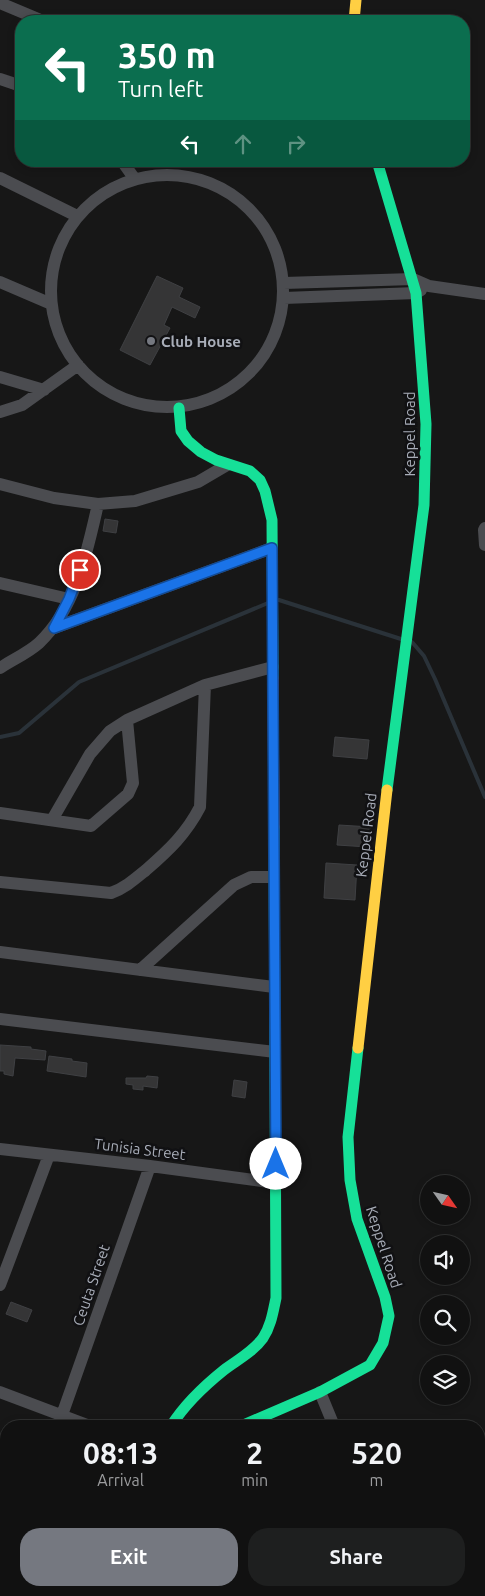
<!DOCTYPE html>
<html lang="en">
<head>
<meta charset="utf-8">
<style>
	:root { --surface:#111; --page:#1e1f1f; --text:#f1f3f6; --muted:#9c9d9f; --line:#303131; --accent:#757880 }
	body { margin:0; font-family:Ubuntu,sans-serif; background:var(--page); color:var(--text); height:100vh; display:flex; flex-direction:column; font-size:19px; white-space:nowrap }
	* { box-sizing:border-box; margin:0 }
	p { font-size:16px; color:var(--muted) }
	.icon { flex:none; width:28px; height:28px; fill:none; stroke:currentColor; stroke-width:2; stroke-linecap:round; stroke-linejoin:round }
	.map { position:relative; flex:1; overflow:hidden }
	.sheet { position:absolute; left:0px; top:1420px; width:485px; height:176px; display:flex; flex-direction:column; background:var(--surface); border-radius:20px 20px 0 0; box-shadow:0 2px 8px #0003,0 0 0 1px var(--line) }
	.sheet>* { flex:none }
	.banner { position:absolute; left:15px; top:15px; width:455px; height:152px; border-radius:20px; box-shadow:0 2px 8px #0003,0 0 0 1px var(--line); background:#0b6e4f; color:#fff; overflow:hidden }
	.needle { width:32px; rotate:124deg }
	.controls { position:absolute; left:420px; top:1175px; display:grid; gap:10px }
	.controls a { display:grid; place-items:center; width:50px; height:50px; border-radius:50%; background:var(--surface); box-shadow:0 2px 8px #0003,0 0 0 1px var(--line); font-size:25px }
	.pin { position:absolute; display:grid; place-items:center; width:42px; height:42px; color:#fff; margin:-21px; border:2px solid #fff; border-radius:50%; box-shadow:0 1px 5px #0007 }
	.me { position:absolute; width:55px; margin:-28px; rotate:0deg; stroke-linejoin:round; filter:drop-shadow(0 0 4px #0008) }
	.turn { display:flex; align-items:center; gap:18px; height:105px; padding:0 20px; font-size:22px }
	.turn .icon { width:65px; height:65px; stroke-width:2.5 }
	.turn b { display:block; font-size:35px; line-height:42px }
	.lanes { display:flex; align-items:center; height:48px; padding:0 20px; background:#0003; justify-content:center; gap:25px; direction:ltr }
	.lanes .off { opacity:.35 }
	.eta { display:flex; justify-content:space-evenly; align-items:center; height:85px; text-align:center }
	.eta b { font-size:30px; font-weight:700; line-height:35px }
	.button { display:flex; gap:10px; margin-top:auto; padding:10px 20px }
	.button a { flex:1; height:58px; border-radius:20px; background:var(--accent); color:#fff; font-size:20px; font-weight:700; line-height:58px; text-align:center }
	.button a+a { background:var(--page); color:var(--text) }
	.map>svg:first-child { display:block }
</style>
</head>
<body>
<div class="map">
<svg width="485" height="1596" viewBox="0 0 485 1596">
	<rect width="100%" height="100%" fill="#171717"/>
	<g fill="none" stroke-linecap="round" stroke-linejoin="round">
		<!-- stream -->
		<path stroke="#2a3239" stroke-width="4" d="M279,600L401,639
			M412,642L424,656L435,679L485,797
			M0,737L19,733L79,682L268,603"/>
	</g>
	<!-- building -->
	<path fill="#353536" stroke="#3f4043" d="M157,276L183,288L179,297L200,307L195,318L172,307L164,325L170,328L150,365L120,350Z
		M105,519L118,521L116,533L103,531Z
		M335,737L369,740L367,759L333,756Z
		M339,825L371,827L368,847L337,845Z
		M326,863L357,865L355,900L324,898Z
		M0,1045L31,1047V1049L46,1051L45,1060L15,1058L13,1076L4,1074V1071H0Z
		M49,1056L72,1059V1061L87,1063L86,1077L47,1071Z
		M147,1076L158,1077L157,1088L143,1086V1090L133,1089V1085L126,1084V1078H146Z
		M234,1080L247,1082L245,1098L232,1096Z
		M11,1302L32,1310L27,1322L6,1314Z"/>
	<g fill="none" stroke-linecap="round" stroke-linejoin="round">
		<!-- street -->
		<path stroke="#4b4c50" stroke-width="12" d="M0,3L43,21
			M0,79L21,86
			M122,161L134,178
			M51 291a116 116 0 1 1 232 0a116 116 0 1 1-232 0Z
			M0,178L77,216
			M0,282L49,303
			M284,283L413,279L429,286L485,294
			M284,298L416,293L421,290
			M0,377L44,390
			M0,412L22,405L78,365
			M0,484L54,498L98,504L135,501L198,482L227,465
			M485,528L484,530L485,545
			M0,583L69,599
			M54,628L272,548
			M0,668C12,660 28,653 39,643C76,608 87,552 98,504
			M0,813L91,826L128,794L133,783L127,720
			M52,820L90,754L110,731L127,720L205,685L273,667
			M0,882L111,893C125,888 135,879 146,870C169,850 186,834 200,807L205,685
			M0,952L274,987
			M140,970L234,885L251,877H274
			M0,1019L275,1052
			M0,1149L150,1166L276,1183
			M0,1285L49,1155
			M0,1392L90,1426
			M320,1392L334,1426
			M62,1415L150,1166
			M485,1464L482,1471L483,1517L485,1541
			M324,1590L325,1596
			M397,1590L399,1596
			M93,1596L95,1590"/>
		<!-- fast -->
		<path stroke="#16e098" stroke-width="11" d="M377,161L416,293L426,424L424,505L387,790
			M179,408L181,431L188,441L201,452L216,460L250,471L260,480L265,491L272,520L273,678
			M171,1426C185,1404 204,1386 224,1370C237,1360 253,1352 263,1338C271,1326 273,1312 276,1298L274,827
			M241,1426L320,1392L370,1365L383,1343L389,1316L385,1297L357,1219L350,1180L348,1137L358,1048
			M204,1590V1596"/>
		<!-- slow -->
		<path stroke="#ffcf43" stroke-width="11" d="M354,21L356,0
			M358,1048L387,790"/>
		<!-- jam -->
		<path stroke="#f24e42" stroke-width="11" d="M273,678L274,827"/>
	</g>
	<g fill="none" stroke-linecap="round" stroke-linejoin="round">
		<defs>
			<path id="route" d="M80,570L69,599L54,628L272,548L276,1164"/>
		</defs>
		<!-- route casing -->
		<use href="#route" stroke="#114b97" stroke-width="12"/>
		<!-- route -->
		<use href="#route" stroke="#1a73e8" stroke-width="9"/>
	</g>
	<!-- markers -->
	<circle fill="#757880" stroke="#111113" stroke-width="2" cx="151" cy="341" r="5"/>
	<g text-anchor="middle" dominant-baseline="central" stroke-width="5" stroke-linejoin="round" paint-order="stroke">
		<!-- poi labels -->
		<g font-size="15" font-weight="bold" fill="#a8adb8" stroke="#111113" text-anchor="start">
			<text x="161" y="341">Club House</text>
		</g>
		<!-- street labels -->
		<g font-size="15" fill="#a8adb8" stroke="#111113">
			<text transform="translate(409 434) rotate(-90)">Keppel Road</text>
			<text transform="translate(366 835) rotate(-83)">Keppel Road</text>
			<text transform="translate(140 1149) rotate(7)">Tunisia Street</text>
			<text transform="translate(384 1247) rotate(72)">Keppel Road</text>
			<text transform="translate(91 1285) rotate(-71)">Ceuta Street</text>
		</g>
	</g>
</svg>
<div class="controls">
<a><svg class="needle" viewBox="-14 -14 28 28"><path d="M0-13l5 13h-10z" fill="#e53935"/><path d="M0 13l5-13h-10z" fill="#9c9d9f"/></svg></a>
<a><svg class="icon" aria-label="sound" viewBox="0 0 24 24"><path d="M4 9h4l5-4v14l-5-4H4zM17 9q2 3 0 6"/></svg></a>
<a><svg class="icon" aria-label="search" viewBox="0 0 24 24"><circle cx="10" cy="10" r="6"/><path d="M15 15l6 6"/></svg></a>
<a><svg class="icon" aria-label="layers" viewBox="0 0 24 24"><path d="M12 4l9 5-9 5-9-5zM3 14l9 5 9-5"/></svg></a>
</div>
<div class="pin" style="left:80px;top:570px;background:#d93025"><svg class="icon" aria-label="arrive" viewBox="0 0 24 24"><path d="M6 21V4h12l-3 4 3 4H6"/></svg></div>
<svg class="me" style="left:276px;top:1164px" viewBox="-20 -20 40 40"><circle r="19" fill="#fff"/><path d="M0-13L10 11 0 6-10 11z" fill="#1a73e8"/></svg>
<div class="banner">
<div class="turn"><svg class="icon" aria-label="left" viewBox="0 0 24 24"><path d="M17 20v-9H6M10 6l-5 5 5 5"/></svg><div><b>350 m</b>Turn left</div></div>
<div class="lanes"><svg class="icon" aria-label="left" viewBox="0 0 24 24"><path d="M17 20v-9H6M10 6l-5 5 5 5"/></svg><svg class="icon off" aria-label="ahead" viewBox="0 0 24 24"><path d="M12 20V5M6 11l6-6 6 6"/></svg><svg class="icon off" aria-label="right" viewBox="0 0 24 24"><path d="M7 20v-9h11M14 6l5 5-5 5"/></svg></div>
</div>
<section class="sheet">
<div class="eta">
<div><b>08:13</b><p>Arrival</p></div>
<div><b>2</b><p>min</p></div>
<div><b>520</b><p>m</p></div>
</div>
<div class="button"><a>Exit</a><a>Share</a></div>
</section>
</div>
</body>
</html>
